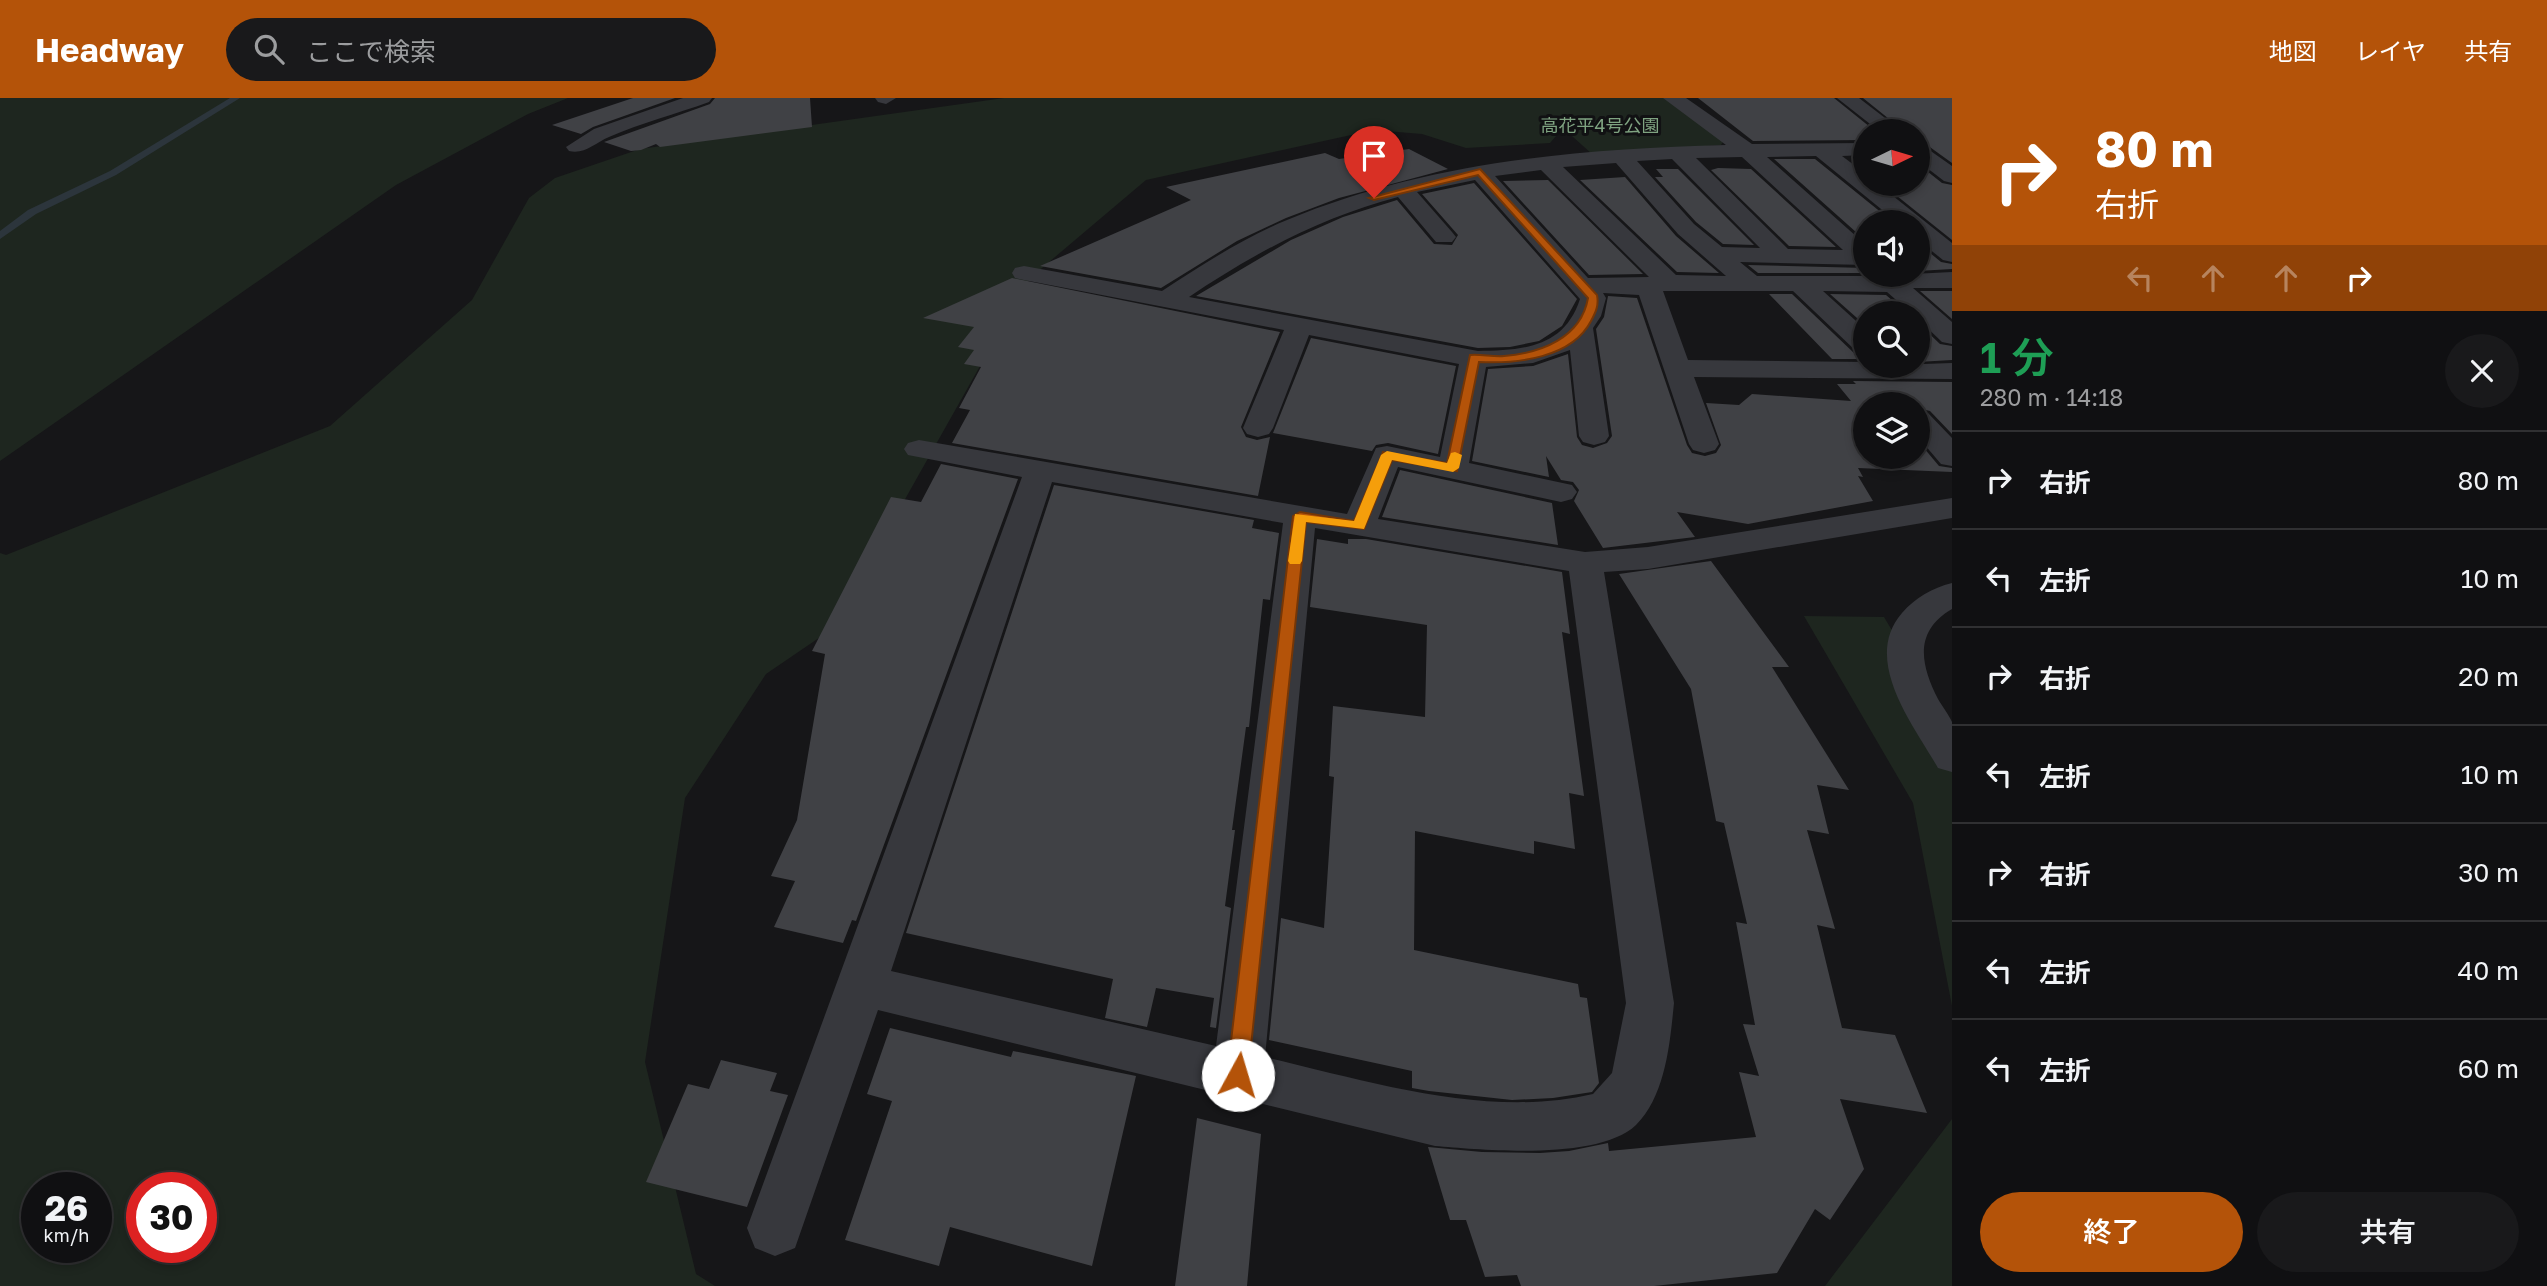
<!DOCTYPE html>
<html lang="ja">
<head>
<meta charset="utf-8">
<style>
	:root { --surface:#101012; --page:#19191b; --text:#f1f3f6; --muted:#9c9d9f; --line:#303032; --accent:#b45309 }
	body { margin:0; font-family:"Golos Text","Noto Sans JP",sans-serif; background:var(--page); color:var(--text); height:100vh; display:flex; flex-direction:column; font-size:26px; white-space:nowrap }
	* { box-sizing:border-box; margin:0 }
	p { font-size:23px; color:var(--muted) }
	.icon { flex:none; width:38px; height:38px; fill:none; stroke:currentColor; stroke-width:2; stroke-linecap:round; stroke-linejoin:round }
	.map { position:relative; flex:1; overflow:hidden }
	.side { display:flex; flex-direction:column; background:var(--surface); width:595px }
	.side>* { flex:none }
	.guide { background:#b45309; color:#fff; overflow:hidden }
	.needle { width:46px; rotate:85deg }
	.tools { position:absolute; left:1853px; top:21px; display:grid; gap:14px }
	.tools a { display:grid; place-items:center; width:77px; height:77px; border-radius:50%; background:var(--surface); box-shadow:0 4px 10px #0003,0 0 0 2px var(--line); font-size:35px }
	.speed { position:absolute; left:21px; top:1074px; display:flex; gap:14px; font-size:35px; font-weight:700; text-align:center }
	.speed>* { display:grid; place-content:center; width:91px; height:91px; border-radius:50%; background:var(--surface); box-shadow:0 4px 10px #0003,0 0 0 2px var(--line); line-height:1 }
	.speed small { font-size:18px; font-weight:400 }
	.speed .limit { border:10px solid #d22; background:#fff; color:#111 }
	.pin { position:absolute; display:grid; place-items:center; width:60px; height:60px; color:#fff; margin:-72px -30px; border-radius:50% 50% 50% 0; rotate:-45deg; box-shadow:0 0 7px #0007 }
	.pin .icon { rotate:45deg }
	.me { position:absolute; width:77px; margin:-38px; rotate:6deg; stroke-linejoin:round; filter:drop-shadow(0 0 5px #0008) }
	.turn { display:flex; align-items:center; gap:24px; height:147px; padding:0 28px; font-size:32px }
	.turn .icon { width:91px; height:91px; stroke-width:2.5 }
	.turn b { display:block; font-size:49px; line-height:60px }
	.lanes { display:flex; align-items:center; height:66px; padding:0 28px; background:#0003; justify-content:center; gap:35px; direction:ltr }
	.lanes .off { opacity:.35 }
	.round { display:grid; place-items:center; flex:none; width:74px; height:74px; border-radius:37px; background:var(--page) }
	.summary { display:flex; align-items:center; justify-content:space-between; height:119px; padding:0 28px }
	h1 { font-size:42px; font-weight:600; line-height:52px; color:#1e9e55 }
	.button { display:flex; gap:14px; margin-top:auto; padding:14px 28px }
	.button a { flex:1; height:80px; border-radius:42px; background:var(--accent); color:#fff; font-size:28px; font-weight:600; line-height:80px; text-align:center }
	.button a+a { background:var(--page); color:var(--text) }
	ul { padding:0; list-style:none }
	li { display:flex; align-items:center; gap:21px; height:98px; padding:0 28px; border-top:2px solid var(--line) }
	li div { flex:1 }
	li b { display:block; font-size:26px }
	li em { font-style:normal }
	header { display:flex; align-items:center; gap:42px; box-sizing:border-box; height:98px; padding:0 35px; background:var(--accent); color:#fff }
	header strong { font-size:33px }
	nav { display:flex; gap:38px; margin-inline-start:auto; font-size:24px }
	.search { width:490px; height:63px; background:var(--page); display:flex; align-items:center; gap:18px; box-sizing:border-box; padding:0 24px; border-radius:38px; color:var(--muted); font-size:26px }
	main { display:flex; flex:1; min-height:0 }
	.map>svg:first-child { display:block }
</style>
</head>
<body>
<header>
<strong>Headway</strong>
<div class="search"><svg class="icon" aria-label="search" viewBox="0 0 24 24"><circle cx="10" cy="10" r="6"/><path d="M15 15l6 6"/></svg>ここで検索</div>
<nav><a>地図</a><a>レイヤ</a><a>共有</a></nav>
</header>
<main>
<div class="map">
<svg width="1952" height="1188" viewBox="0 0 1952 1188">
	<rect width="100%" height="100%" fill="#161618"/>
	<!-- green -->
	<path fill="#1e261f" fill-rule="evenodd" d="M0,0H568L528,16L396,87L0,363Z
		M1004,0H1664L1724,42L1721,47L1592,56L1563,30L1550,45L1466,50L1422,36L1374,32L1146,82L1029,181L832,531L766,576L685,700L645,964L696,1176L715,1188H0V455L6,457L330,328L472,202L529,100L555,80L640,51ZM37,1090H96V1150H37ZM142,1090H201V1150H142Z
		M1804,518L1884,519L1952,633V908L1913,705Z
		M1952,1021V1188H1825Z"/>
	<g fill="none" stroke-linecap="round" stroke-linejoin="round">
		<!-- stream -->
		<path fill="#2c353c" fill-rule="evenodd" d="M230,0H240L116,77L36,116L0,141V133L28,112L110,73Z"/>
	</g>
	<!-- building -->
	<path fill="#404145" d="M633,0H675L593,29L581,36L552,27Z
		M715,0H810L812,29L660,49L656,46L641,52L631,53L604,44L710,6Z
		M1698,0H1834L1875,33H1866V42L1753,43Z
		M1863,0H1952V65L1927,47L1918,45V33H1904Z
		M1409,51L1448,71L1339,100L1286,120L1237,143L1161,190L1040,168L1191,102L1166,89L1325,55L1339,61Z
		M1774,61H1815L1893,124H1866V143Z
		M1918,66L1942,85L1952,87V142L1882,86H1918Z
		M1718,70L1751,71L1836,149L1789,148L1711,72Z
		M1656,71H1678L1754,147L1723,146L1696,124L1655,79H1663Z
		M1625,79L1676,138L1719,175L1677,174L1580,82Z
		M1548,82L1643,176L1589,177L1503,83Z
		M1474,85L1577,201L1562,228L1539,243L1510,249L1478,250L1196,198L1291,142L1343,119L1397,102L1434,146L1452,147L1458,137L1422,96Z
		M1918,145L1941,164L1952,166V171L1918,173Z
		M1748,167L1866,170V175H1758Z
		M1012,180L1280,234L1241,329L1246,339L1257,342L1270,339L1258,398L952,345L970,312L959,310L981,269L964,266L974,252L958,249L974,229L923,220Z
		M1920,193H1952V221Z
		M1769,196H1792L1854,255L1866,258V261H1832Z
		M1830,196L1886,197L1907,215H1866V228Z
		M1608,198L1637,200L1687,347L1692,355L1705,358L1716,355L1721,347L1706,305L1739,307L1752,296L1851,303L1837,286H1856L1853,283L1952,284V336L1930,313L1918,310V306H1866V359H1918V343L1939,368L1952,370V374L1858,370L1863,379L1858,378L1873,403L1748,426L1677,414L1695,439L1603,450L1574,403L1579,392L1573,384L1561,382L1546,358L1549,379L1472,363L1488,271L1533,268L1568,256L1577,339L1582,347L1593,350L1607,345L1612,338L1596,231L1604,219Z
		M1918,225L1940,246L1952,248V262L1918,264Z
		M1311,240L1456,268L1438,356L1388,345L1376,347L1372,353L1273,335Z
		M941,366L1018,381L856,823L852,822L843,845L774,829L795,783L771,778L797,722L825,556L812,553L891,399L921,404Z
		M1400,372L1552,405L1558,447L1382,419Z
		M1054,387L1254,422L1252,430L1279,435L1270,502L1263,501L1249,629H1246L1232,732H1235L1225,808L1231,810L1216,930L1210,929L1214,900L1156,890L1147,929L1105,920L1113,881L906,835Z
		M1317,441L1348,446V441H1366L1562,474L1570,536L1562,534L1584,698L1569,695L1575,751L1534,743V756L1415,733L1414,852L1578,886L1580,899L1587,900L1599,985L1592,994L1553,1000L1512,1002L1429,993L1412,990V973L1269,942L1281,820L1324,830L1334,679L1329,678L1333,608L1425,619L1427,527L1310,509Z
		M1711,463L1789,569H1772L1849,692L1817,687L1829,736L1807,732L1835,831L1817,827L1842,930L1895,937L1927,1015L1840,1001L1864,1071L1830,1122L1815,1111L1777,1175L1654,1188H1521L1517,1177L1485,1179L1466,1122H1450L1428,1049L1482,1054L1540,1055L1569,1053L1608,1045L1609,1053L1756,1039L1739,974L1759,978L1743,926L1755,927L1736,824L1747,826L1724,725L1716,723L1691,591L1619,476Z
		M890,930L1011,959L1013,953L1136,978L1092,1168L950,1129L939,1168L845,1142L892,1003L867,996Z
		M721,962L777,975L770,993L788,997L747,1109L646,1084L688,986L709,991Z
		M1197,1020L1261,1036L1247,1188H1175Z"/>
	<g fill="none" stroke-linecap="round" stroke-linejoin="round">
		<!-- minor -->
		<path fill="#37383d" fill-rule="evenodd" d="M683,0H712L709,4C676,16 641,25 609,39C595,45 584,57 569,53L566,49L594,31Z
			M875,0H896L886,6L878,4Z
			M1663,0H1686L1752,46L1866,45V57L1842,58L1866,76V86H1878L1952,145V164L1943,162L1918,142V124H1897L1816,58L1767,59L1866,147V167L1740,164L1757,178H1872L1952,174V190H1913L1952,224V246L1942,244L1918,221V215H1911L1887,194L1823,193L1866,232V255L1856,253L1793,193H1663L1688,262L1866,264V268L1952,265V281L1694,279L1719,346L1715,352L1704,355L1693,352L1689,346L1639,197L1603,195L1606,200L1601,218L1593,230L1609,338L1605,344L1594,347L1583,344L1579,338L1570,252L1533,265L1486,269L1469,365L1572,387L1577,394L1572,401L1561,404L1398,369L1378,421L1585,454L1648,449L1952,400V420L1648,471L1604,474L1674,905C1670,944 1666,997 1636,1027C1598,1063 1484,1052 1435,1048L878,912L795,1150L775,1158L755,1150L747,1130L1022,379L908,357L904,351L908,345L919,342L1347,416L1376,350L1387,348L1440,359L1459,266L1309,237L1273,330L1269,336L1258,339L1247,336L1243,330L1284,232L1024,182L1015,180L1012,175L1015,170L1024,168L1162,193C1202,167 1243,140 1287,122C1426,64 1577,51 1726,47ZM1742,59L1843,152L1788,151L1696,60ZM1672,61L1760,150L1722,149L1694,126L1637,63ZM1616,65L1678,136L1726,178L1676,177L1563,69ZM1541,72L1649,179L1588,180L1495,78ZM1475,82L1580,201C1564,250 1523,252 1478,253L1189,199C1254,155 1322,119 1398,99L1436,144H1452L1456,139L1452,134L1417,94ZM1052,384L1283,425L1216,948L891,873ZM1315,430L1569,473L1626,905L1612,975L1593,996C1488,1021 1368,983 1265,959Z
			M1837,0H1859L1902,33H1879Z
			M1918,47L1925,49L1952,68V85L1944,83L1918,63Z
			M1918,312L1928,315L1952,340V368L1941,366L1918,339Z
			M1952,485V511C1914,533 1920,566 1938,601C1942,608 1949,617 1952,624C1952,638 1952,659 1952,674L1938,670C1914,628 1861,562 1902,515C1915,500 1932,490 1952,485Z"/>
	</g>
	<!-- route -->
	<path fill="#b45309" stroke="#753606" stroke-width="2" d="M1480,71L1597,197C1599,207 1596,214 1591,223C1572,260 1517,266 1479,264L1457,373L1392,362L1364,431L1306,424L1248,977L1245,984L1238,987L1230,984L1227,977L1293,418L1300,414L1354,423L1383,354L1447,365L1470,257C1481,256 1493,259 1504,258C1541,255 1581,240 1588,200L1478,77L1374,102L1369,100Z"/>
	<!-- slow -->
	<path fill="#f59e0b" d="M1387,353L1447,365L1451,355L1455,354L1462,357L1459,370L1453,374L1392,362L1364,431L1306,424L1302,463L1300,466H1290L1288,463L1295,416L1354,423L1381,357Z"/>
	<g text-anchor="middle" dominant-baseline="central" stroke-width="6" stroke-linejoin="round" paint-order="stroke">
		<!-- far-park labels -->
		<g font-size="18" fill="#7fa381" stroke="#111113">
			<text x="1600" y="27">高花平4号公園</text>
		</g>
	</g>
</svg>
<div class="tools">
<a><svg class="needle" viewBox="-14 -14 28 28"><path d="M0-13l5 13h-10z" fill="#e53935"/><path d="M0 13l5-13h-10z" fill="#9c9d9f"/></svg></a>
<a><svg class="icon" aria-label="sound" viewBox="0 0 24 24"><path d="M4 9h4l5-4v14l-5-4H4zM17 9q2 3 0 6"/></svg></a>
<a><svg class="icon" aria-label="search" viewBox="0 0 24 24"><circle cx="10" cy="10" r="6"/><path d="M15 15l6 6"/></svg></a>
<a><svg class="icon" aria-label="layers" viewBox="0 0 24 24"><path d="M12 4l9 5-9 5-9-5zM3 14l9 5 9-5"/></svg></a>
</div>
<div class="speed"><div>26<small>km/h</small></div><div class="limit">30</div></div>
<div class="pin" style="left:1374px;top:100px;background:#d93025"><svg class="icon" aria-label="arrive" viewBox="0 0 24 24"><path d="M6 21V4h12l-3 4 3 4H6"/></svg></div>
<svg class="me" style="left:1238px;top:977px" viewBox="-20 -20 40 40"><circle r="19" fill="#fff"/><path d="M0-13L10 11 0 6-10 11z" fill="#b45309"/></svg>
</div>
<section class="side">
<div class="guide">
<div class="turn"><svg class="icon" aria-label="right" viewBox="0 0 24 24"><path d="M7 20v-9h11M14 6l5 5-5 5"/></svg><div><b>80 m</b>右折</div></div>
<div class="lanes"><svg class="icon off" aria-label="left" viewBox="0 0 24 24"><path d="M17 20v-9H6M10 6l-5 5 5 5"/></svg><svg class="icon off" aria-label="ahead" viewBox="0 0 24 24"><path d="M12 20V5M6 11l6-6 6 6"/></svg><svg class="icon off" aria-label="ahead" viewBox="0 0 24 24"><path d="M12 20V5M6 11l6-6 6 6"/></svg><svg class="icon" aria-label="right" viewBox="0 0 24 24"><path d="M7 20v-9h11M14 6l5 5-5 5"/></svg></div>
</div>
<div class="summary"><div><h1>1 分</h1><p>280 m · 14:18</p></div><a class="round"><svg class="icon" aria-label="close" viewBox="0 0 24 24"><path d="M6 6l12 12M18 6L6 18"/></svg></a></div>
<ul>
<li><svg class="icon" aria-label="right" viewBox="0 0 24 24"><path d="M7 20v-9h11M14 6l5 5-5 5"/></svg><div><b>右折</b></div><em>80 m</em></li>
<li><svg class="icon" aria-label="left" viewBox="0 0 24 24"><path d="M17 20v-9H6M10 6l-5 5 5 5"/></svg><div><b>左折</b></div><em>10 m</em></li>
<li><svg class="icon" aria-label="right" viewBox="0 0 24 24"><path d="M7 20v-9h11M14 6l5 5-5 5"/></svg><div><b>右折</b></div><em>20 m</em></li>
<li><svg class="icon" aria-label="left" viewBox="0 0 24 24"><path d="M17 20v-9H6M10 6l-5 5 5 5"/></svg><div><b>左折</b></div><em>10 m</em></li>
<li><svg class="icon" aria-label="right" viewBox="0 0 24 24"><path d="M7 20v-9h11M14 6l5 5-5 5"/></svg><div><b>右折</b></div><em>30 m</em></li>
<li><svg class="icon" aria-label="left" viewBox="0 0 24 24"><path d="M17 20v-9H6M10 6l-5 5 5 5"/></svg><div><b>左折</b></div><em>40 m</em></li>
<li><svg class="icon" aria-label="left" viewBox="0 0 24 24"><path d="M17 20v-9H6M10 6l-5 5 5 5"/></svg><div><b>左折</b></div><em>60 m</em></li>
</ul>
<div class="button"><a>終了</a><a>共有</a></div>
</section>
</main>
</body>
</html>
